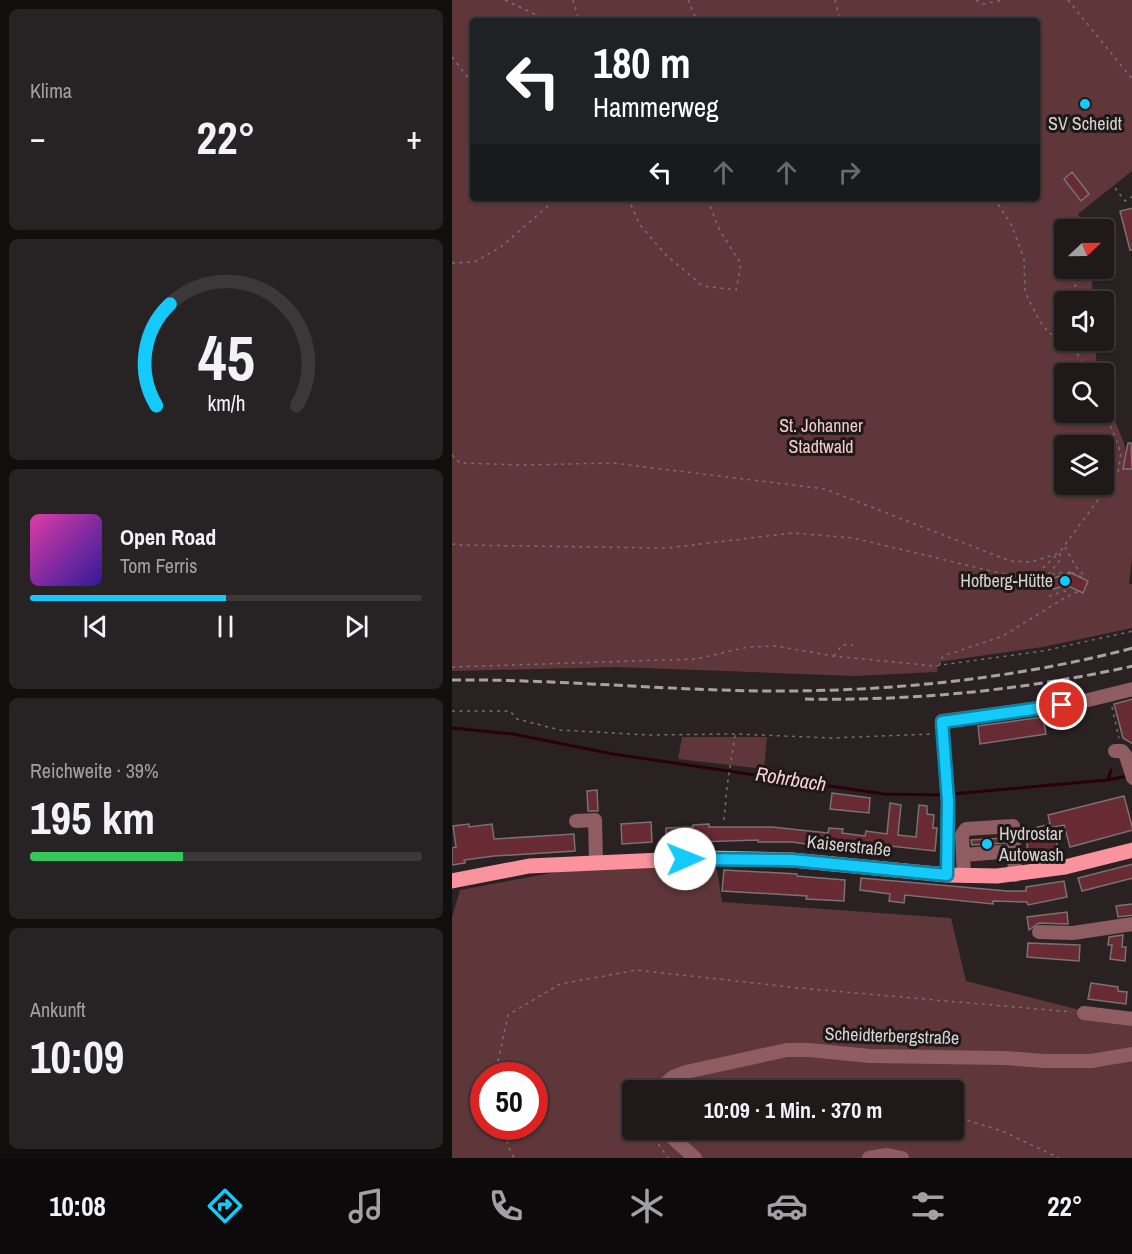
<!DOCTYPE html>
<html lang="de">
<head>
<meta charset="utf-8">
<style>
	body { margin:0; font-family:"Archivo Narrow",sans-serif; background:#272223; color:#f1f3f6; height:100vh; display:flex; flex-direction:column; font-size:22px; white-space:nowrap }
	* { box-sizing:border-box; margin:0 }
	p { font-size:20px; color:#a1a0a2 }
	.icon { flex:none; width:33px; height:33px; fill:none; stroke:currentColor; stroke-width:2; stroke-linecap:round; stroke-linejoin:round }
	.map { position:relative; flex:1; overflow:hidden }
	.details { display:flex; flex-direction:column; gap:9px; padding:9px; background:#110e0e; width:452px }
	.details>* { flex:none }
	.top-card { position:absolute; left:18px; top:18px; width:570px; height:183px; border-radius:6px; box-shadow:0 2px 4px #0004,0 0 0 2px #3c3839; background:#202124; color:#fff; overflow:hidden }
	.needle { width:39px; rotate:68deg }
	.buttons { position:absolute; left:602px; top:219px; display:grid; gap:12px }
	.buttons a { display:grid; place-items:center; width:60px; height:60px; border-radius:6px; background:#1f191a; box-shadow:0 2px 4px #0004,0 0 0 2px #3c3839; font-size:30px }
	.speed { position:absolute; left:18px; top:1062px; display:flex; gap:12px; font-size:30px; font-weight:700; text-align:center }
	.speed>* { display:grid; place-content:center; width:78px; height:78px; border-radius:50%; background:#1f191a; box-shadow:0 2px 4px #0004,0 0 0 2px #3c3839; line-height:1 }
	.speed .limit { border:9px solid #d22; background:#fff; color:#111 }
	.pin { position:absolute; display:grid; place-items:center; width:51px; height:51px; color:#fff; margin:-26px; border:3px solid #fff; border-radius:50%; box-shadow:0 2px 6px #0007 }
	.me { position:absolute; width:66px; margin:-33px; rotate:89deg; stroke-linejoin:round; filter:drop-shadow(0 0 4px #0008) }
	.turn { display:flex; align-items:center; gap:21px; height:126px; padding:0 24px; font-size:27px }
	.turn .icon { width:78px; height:78px; stroke-width:2.5 }
	.turn b { display:block; font-size:42px; line-height:51px }
	.lanes { display:flex; align-items:center; height:57px; padding:0 24px; background:#0003; justify-content:center; gap:30px; direction:ltr }
	.lanes .off { opacity:.35 }
	.big { font-size:45px; font-weight:800; line-height:1.1 }
	.details .widget { flex:1; display:flex; flex-direction:column; justify-content:center; gap:9px; min-width:0; padding:0 21px; border-radius:9px; background:#272223 }
	.details .dial { align-items:center; gap:0 }
	.dial svg { height:156px; overflow:visible; fill:none; stroke:#3c3839; stroke-width:7; stroke-linecap:round; text-anchor:middle }
	.dial text { fill:#f1f3f6; stroke:none }
	.song { display:flex; align-items:center; gap:18px }
	.cover { width:72px; height:72px; border-radius:9px; background:linear-gradient(135deg,hsl(320 70% 55%),hsl(250 70% 35%)) }
	.played { height:6px; border-radius:3px; background:linear-gradient(90deg,#13cafb 50%,#3c3839 50%) }
	.keys { display:flex; justify-content:space-around; direction:ltr }
	.heat { display:flex; justify-content:space-between; align-items:center; font-size:33px; direction:ltr }
	.charge { height:9px; border-radius:4px; background:linear-gradient(90deg,#34c759 39%,#3c3839 0) }
	.trip { position:absolute; left:170px; top:1080px; width:342px; height:60px; border-radius:6px; background:#1f191a; box-shadow:0 2px 4px #0004,0 0 0 2px #3c3839; font-weight:800; line-height:60px; text-align:center }
	.tabs { display:flex; height:96px; justify-content:space-around; align-items:center; background:#0c0a0a; color:#a1a0a2 }
	.tabs .icon { width:42px; height:42px }
	.tabs .current { color:#13cafb }
	.tabs b { font-size:27px; color:#f1f3f6 }
	main { display:flex; flex:1; min-height:0 }
	.map>svg:first-child { display:block }
	.green { fill:#5f363a; fill-rule:evenodd }
	.lines { fill:none; stroke-linecap:round; stroke-linejoin:round }
	.stream { stroke:#290108; stroke-width:3 }
	.building { fill:#682b33; stroke:#7b7172; stroke-width:1.5 }
	.path { stroke:#766f70; stroke-width:1.5; stroke-dasharray:3 4.5; stroke-linecap:butt }
	.minor { stroke:#8f5c61; stroke-width:14 }
	.major { stroke:#fb939e; stroke-width:15 }
	.rail { stroke:#a8a2a2; stroke-width:3; stroke-dasharray:9 4.5; stroke-linecap:butt }
	.route-casing { stroke:#0c83a3; stroke-width:15 }
	.route { stroke:#13cafb; stroke-width:10 }
	.poi-dot { fill:#13cafb; stroke:#1f1818; stroke-width:2 }
	.labels { text-anchor:middle; stroke-width:6; stroke-linejoin:round; paint-order:stroke }
	.poi-label { font-size:18px; fill:#d8d3d3; stroke:#1f1818 }
	.park-label { font-size:18px; fill:#f4cbcd; stroke:#1f1818 }
	.street-label { font-size:18px; fill:#d8d3d3; stroke:#1f1818 }
	.water-label { font-size:20px; font-style:italic; fill:#fad1d4; stroke:#1f1818 }
</style>
</head>
<body>
<main>
<section class="details">
<div class="widget"><p>Klima</p>
<div class="heat"><a>−</a><b class="big">22°</b><a>+</a></div>
</div>
<div class="widget dial"><svg viewBox="0 0 100 80">
<path d="M14 69A42 42 0 1 1 86 69"/>
<path d="M14 69A42 42 0 0 1 21 17" stroke="#13cafb"/>
<text x="50" y="56" font-size="32" font-weight="700">45</text>
<text x="50" y="72" font-size="11">km/h</text>
</svg></div>
<div class="widget">
<div class="song"><i class="cover"></i><div><b>Open Road</b><p>Tom Ferris</p></div></div>
<div class="played"></div>
<div class="keys"><svg class="icon" aria-label="previous" viewBox="0 0 24 24"><path d="M18 5L8 12l10 7zM5 5v14"/></svg><svg class="icon" aria-label="pause" viewBox="0 0 24 24"><path d="M8 5v14M16 5v14"/></svg><svg class="icon" aria-label="next" viewBox="0 0 24 24"><path d="M6 5l10 7-10 7zM19 5v14"/></svg></div>
</div>
<div class="widget"><p>Reichweite · 39%</p><b class="big">195 km</b><div class="charge"></div></div>
<div class="widget"><p>Ankunft</p><b class="big">10:09</b></div>
</section>
<div class="map">
<svg width="681" height="1158" viewBox="0 0 681 1158">
	<rect width="100%" height="100%" fill="#292122"/>
	<path class="green" d="M0 0H680V171L626 214 633 229 612 230V268L639 269 641 301 612 302V340L642 341 646 373 612 374V412H651V392L672 443 674 453 671 469H680V471L681 550 677 584H680V628L591 647 486 662 485 672 403 676 165 667 0 671ZM21 21H585V198H21ZM612 446H651V484H612Z
		M230 737H315L312 769 226 759Z
		M264 863 270 902 499 918 514 981 644 1014 680 1020V1158H0V917L8 890 121 869ZM32 1076H82V1126H32ZM180 1090H501V1130H180Z"/>
	<g class="lines">
		<path class="stream" d="M0 728 61 734 161 754 432 794 491 795
			M656 780 659 770
			M501 794 655 780 676 776"/>
	</g>
	<path class="building" d="M620 172 637 194 629 201 612 179Z
		M681 208V250H678L668 211Z
		M676 443H679L680 469H671Z
		M617 572 636 581 631 593 614 585 602 589 596 586 599 579 608 576 614 579Z
		M681 699V744L671 738 662 704Z
		M591 717 594 734 528 744 526 726Z
		M145 790 146 811H136L135 791Z
		M380 793 418 798 417 813 378 809Z
		M672 796 681 830 618 847 612 825 601 827 606 849 576 856 574 830 598 824 596 815Z
		M438 803 449 805 446 835 464 837 467 805 475 806V814L482 815 481 828H485L483 851 429 845V848L402 844 401 848 367 844V846L340 842H306V840L214 843V828L241 827V825L257 824V827H320L376 833 377 828 391 829 390 833 413 836 414 831 435 834Z
		M199 822 200 842 170 844 169 824Z
		M17 824V827L40 824 42 839 122 834 123 851 42 856 12 860 13 863 0 865V848L4 847 1 826Z
		M552 838 553 843 520 845 519 840Z
		M681 864V878L630 891 626 878Z
		M272 870 345 874V876L393 880 392 901 354 899 355 896 270 891Z
		M409 878 555 891H574V887L612 881 615 897 576 905 575 902 541 901V904L453 895 452 903 437 901 438 894 408 890Z
		M681 904V915L666 917 664 906Z
		M615 912 616 924 587 923 577 930 575 917Z
		M671 935 670 947H674L673 961 658 959 660 945H656L657 937Z
		M576 943 628 945 627 961 575 957Z
		M639 983 666 987V991L675 992 674 1004 636 999Z"/>
	<g class="lines">
		<path class="path" d="M53 0 97 21
			M121 0 127 21
			M236 0 245 21
			M383 0 388 21
			M524 0 531 4 551 0
			M616 0 681 80
			M0 57 21 84
			M663 188 673 201 681 196
			M176 198 188 225 214 255 251 286 284 290 289 264 268 231 255 198
			M542 198 560 226 572 259 573 292 587 320 597 333 612 339
			M0 263 22 262 49 247 105 198
			M622 302 625 268
			M619 340 635 374
			M0 455 8 463 71 465 161 463 373 489 558 561 579 562 607 553 666 473 669 453 651 406
			M0 544 8 545 215 548 341 533 401 538 569 578 581 577 607 553
			M613 547 624 567 633 577
			M608 553V560L596 575 612 572 614 578 617 571 633 579
			M597 596 613 591 618 594
			M382 656 390 645H401
			M488 665 487 660 494 655 551 636 614 597 627 591
			M0 667 244 659 296 647 324 646 381 656 482 666 591 651 681 631
			M660 707 667 738
			M0 711H58L65 719 108 730 196 735 283 734 379 738 480 734
			M272 820 275 787 283 735
			M48 1076 46 1061 56 1015 108 984 185 970 347 988 620 1012
			M247 1090 284 1083 325 1080 385 1090
			M501 1116 550 1131 607 1158
			M53 1126 56 1146 62 1158
			M202 1138 216 1158"/>
		<path class="minor" d="M663 751H670L674 756 681 778
			M124 821 143 820 144 862
			M511 855 562 851
			M495 875 496 801 490 721 624 703 681 689
			M512 876 510 835 514 829 561 826 563 875
			M587 932 621 933 681 924
			M632 1013 681 1019
			M206 1090 221 1077 234 1072 335 1050H357L418 1056 552 1058 593 1061H639L681 1054
			M212 1130 243 1158
			M417 1158 435 1155 450 1158"/>
		<path class="major" d="M0 881 77 866 254 858 340 860 495 875 545 876 613 867 681 850"/>
		<path class="rail" d="M0 680C113 679 226 692 340 691 454 690 570 677 681 648
			M353 699C464 701 572 690 681 666"/>
	</g>
	<g class="lines">
		<g class="route-casing">
			<path id="route" d="M233 859 340 860 495 875 496 801 490 722 610 705"/>
		</g>
		<use href="#route" class="route"/>
	</g>
	<g class="poi-dot">
		<circle cx="633" cy="104" r="6"/>
		<circle cx="613" cy="581" r="6"/>
		<circle cx="535" cy="844" r="6"/>
	</g>
	<g class="labels">
		<g class="poi-label">
			<text x="633" y="130">SV Scheidt</text>
			<text x="601" y="587" text-anchor="end">Hofberg-Hütte</text>
			<text x="547" y="840" text-anchor="start">Hydrostar<tspan x="547" dy="21">Autowash</tspan></text>
		</g>
		<g class="park-label">
			<text x="369" y="432">St. Johanner<tspan x="369" dy="21">Stadtwald</tspan></text>
		</g>
		<g class="street-label">
			<text transform="translate(397 846) rotate(6)" y="6">Kaiserstraße</text>
			<text transform="translate(440 1036) rotate(2)" y="6">Scheidterbergstraße</text>
		</g>
		<g class="water-label">
			<text transform="translate(339 779) rotate(9)" y="7">Rohrbach</text>
		</g>
	</g>
</svg>
<div class="buttons">
<a><svg class="needle" viewBox="-14 -14 28 28"><path d="M0-13l5 13h-10z" fill="#e53935"/><path d="M0 13l5-13h-10z" fill="#a1a0a2"/></svg></a>
<a><svg class="icon" aria-label="sound" viewBox="0 0 24 24"><path d="M4 9h4l5-4v14l-5-4H4zM17 9q2 3 0 6"/></svg></a>
<a><svg class="icon" aria-label="search" viewBox="0 0 24 24"><circle cx="10" cy="10" r="6"/><path d="M15 15l6 6"/></svg></a>
<a><svg class="icon" aria-label="layers" viewBox="0 0 24 24"><path d="M12 4l9 5-9 5-9-5zM3 14l9 5 9-5"/></svg></a>
</div>
<div class="speed"><div class="limit">50</div></div>
<div class="pin" style="left:610px;top:705px;background:#d93025"><svg class="icon" aria-label="arrive" viewBox="0 0 24 24"><path d="M6 21V4h12l-3 4 3 4H6"/></svg></div>
<svg class="me" style="left:233px;top:859px" viewBox="-20 -20 40 40"><circle r="19" fill="#fff"/><path d="M0-13L10 11 0 6-10 11z" fill="#13cafb"/></svg>
<div class="trip">10:09 · 1 Min. · 370 m</div>
<div class="top-card">
<div class="turn"><svg class="icon" aria-label="left" viewBox="0 0 24 24"><path d="M17 20v-9H6M10 6l-5 5 5 5"/></svg><div><b>180 m</b>Hammerweg</div></div>
<div class="lanes"><svg class="icon" aria-label="left" viewBox="0 0 24 24"><path d="M17 20v-9H6M10 6l-5 5 5 5"/></svg><svg class="icon off" aria-label="ahead" viewBox="0 0 24 24"><path d="M12 20V5M6 11l6-6 6 6"/></svg><svg class="icon off" aria-label="ahead" viewBox="0 0 24 24"><path d="M12 20V5M6 11l6-6 6 6"/></svg><svg class="icon off" aria-label="right" viewBox="0 0 24 24"><path d="M7 20v-9h11M14 6l5 5-5 5"/></svg></div>
</div>
</div>
</main>
<nav class="tabs">
<b>10:08</b>
<svg class="icon current" aria-label="directions" viewBox="0 0 24 24"><path d="M12 3l9 9-9 9-9-9zM9 14v-3h6M13 9l2 2-2 2"/></svg>
<svg class="icon" aria-label="music" viewBox="0 0 24 24"><path d="M9 18V5l10-2v13"/><circle cx="6" cy="18" r="3"/><circle cx="16" cy="16" r="3"/></svg>
<svg class="icon" aria-label="phone" viewBox="0 0 24 24"><path d="M5 4h4l2 5-3 2q2 4 5 5l2-3 5 2v4C11 20 4 13 5 4z"/></svg>
<svg class="icon" aria-label="climate" viewBox="0 0 24 24"><path d="M12 3v18M4 7l16 10M4 17L20 7"/></svg>
<svg class="icon" aria-label="car" viewBox="0 0 24 24"><path d="M5 17H2v-5l4-1 3-4h7l3 4 3 1v5h-3M9 17h6M6 11h13"/><circle cx="7" cy="17" r="2"/><circle cx="17" cy="17" r="2"/></svg>
<svg class="icon" aria-label="filters" viewBox="0 0 24 24"><path d="M4 7h16M4 17h16"/><circle cx="9" cy="7" r="2"/><circle cx="15" cy="17" r="2"/></svg>
<b>22°</b>
</nav>
</body>
</html>
